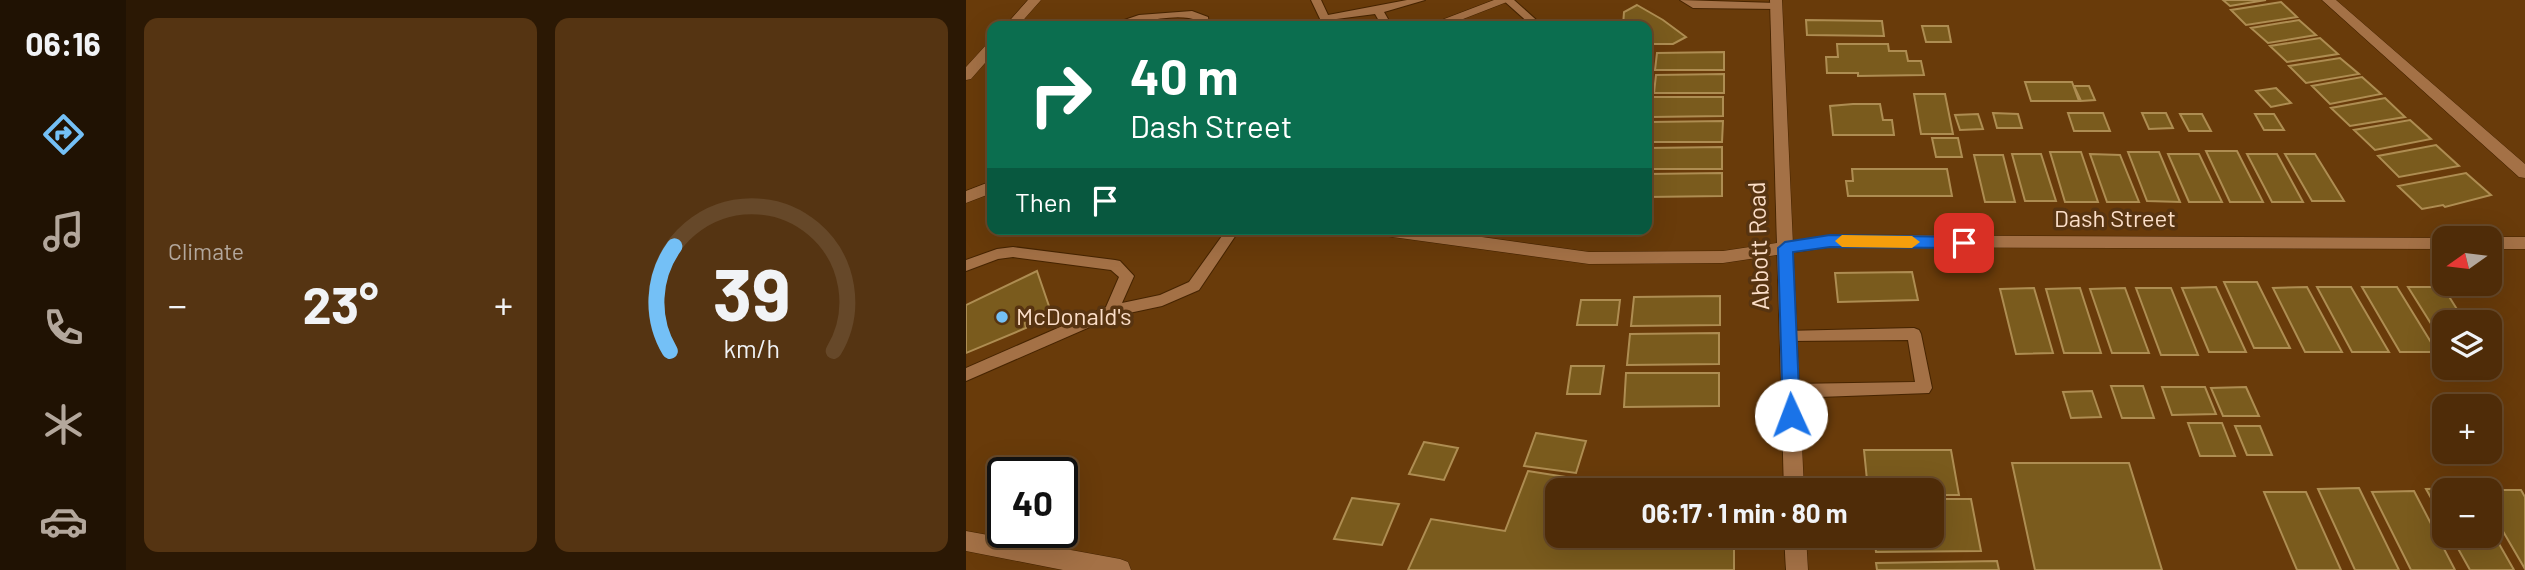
<!DOCTYPE html>
<html lang="en">
<head>
<meta charset="utf-8">
<style>
	body { margin:0; font-family:Barlow,sans-serif; background:#553412; color:#f1f3f6; height:100vh; display:flex; flex-direction:column; font-size:26px; white-space:nowrap }
	* { box-sizing:border-box; margin:0 }
	p { font-size:23px; color:#b3a79c }
	.icon { flex:none; width:38px; height:38px; fill:none; stroke:currentColor; stroke-width:2; stroke-linecap:round; stroke-linejoin:round }
	.map { position:relative; flex:1; overflow:hidden }
	.drawer { display:flex; flex-direction:column; gap:18px; padding:18px; background:#2b1804; width:840px }
	.drawer>* { flex:none }
	.hud { position:absolute; left:21px; top:21px; width:665px; height:214px; border-radius:14px; box-shadow:0 7px 28px #0002,0 0 0 2px #664829; background:#0b6e4f; color:#fff; overflow:hidden }
	.needle { width:46px; rotate:256deg }
	.tools { position:absolute; left:1466px; top:226px; display:grid; gap:14px }
	.tools a { display:grid; place-items:center; width:70px; height:70px; border-radius:14px; background:#4f2c08; box-shadow:0 7px 28px #0002,0 0 0 2px #664829; font-size:35px }
	.speed { position:absolute; left:21px; top:457px; display:flex; gap:14px; font-size:35px; font-weight:700; text-align:center }
	.speed>* { display:grid; place-content:center; width:91px; height:91px; border-radius:50%; background:#4f2c08; box-shadow:0 7px 28px #0002,0 0 0 2px #664829; line-height:1 }
	.speed .limit { border:4px solid #111; border-radius:10px; background:#fff; color:#111 }
	.pin { position:absolute; display:grid; place-items:center; width:60px; height:60px; color:#fff; margin:-30px; border-radius:14px; box-shadow:0 4px 10px #0006 }
	.me { position:absolute; width:77px; margin:-38px; rotate:358deg; stroke-linejoin:round; filter:drop-shadow(0 0 5px #0008) }
	.turn { display:flex; align-items:center; gap:24px; height:147px; padding:0 28px; font-size:32px }
	.turn .icon { width:91px; height:91px; stroke-width:2.5 }
	.turn b { display:block; font-size:49px; line-height:60px }
	.then { display:flex; align-items:center; height:66px; padding:0 28px; background:#0003; gap:14px; font-size:26px }
	.big { font-size:52px; font-weight:700; line-height:1.1 }
	.drawer .widget { flex:1; display:flex; flex-direction:column; justify-content:center; gap:10px; min-width:0; padding:0 24px; border-radius:14px; background:#553412 }
	.drawer .dial { align-items:center; gap:0 }
	.dial svg { height:182px; overflow:visible; fill:none; stroke:#664829; stroke-width:7; stroke-linecap:round; text-anchor:middle }
	.dial text { fill:#f1f3f6; stroke:none }
	.heat { display:flex; justify-content:space-between; align-items:center; font-size:38px; direction:ltr }
	.drawer .tiles { flex:1; display:grid; gap:18px; grid-template-columns:repeat(2,1fr) }
	.trip { position:absolute; left:579px; top:478px; width:399px; height:70px; border-radius:14px; background:#4f2c08; box-shadow:0 7px 28px #0002,0 0 0 2px #664829; font-weight:700; line-height:70px; text-align:center }
	main { display:flex; flex:1; min-height:0 }
	.dock { display:flex; flex-direction:column; width:126px; justify-content:space-around; align-items:center; background:#201203; color:#b3a79c }
	.dock .icon { width:49px; height:49px }
	.dock .current { color:#74c0f6 }
	.dock b { font-size:32px; color:#f1f3f6 }
	.map>svg:first-child { display:block }
	.building { fill:#7a5b1d; stroke:#ae8d52; stroke-width:2 }
	.lines { fill:none; stroke-linecap:round; stroke-linejoin:round }
	.service-casing { stroke:#462400; stroke-width:2 }
	.minor-casing { stroke:#462400; stroke-width:1 }
	.tertiary-casing { stroke:#462400; stroke-width:1 }
	.service { fill:#a47146; fill-rule:evenodd }
	.minor { fill:#a47146; fill-rule:evenodd }
	.tertiary { fill:#a47146; fill-rule:evenodd }
	.route { fill:#1a73e8; stroke:#114b97; stroke-width:2 }
	.slow { fill:#f59e0b }
	.poi-dot { fill:#74c0f6; stroke:#573411; stroke-width:2.5 }
	.labels { text-anchor:middle; stroke-width:7; stroke-linejoin:round; paint-order:stroke }
	.street-label { font-size:24px; fill:#fbdec8; stroke:#573411 }
	.poi-label { font-size:24px; fill:#fbdec8; stroke:#573411; text-anchor:start }
</style>
</head>
<body>
<main>
<nav class="dock">
<b>06:16</b>
<svg class="icon current" aria-label="directions" viewBox="0 0 24 24"><path d="M12 3l9 9-9 9-9-9zM9 14v-3h6M13 9l2 2-2 2"/></svg>
<svg class="icon" aria-label="music" viewBox="0 0 24 24"><path d="M9 18V5l10-2v13"/><circle cx="6" cy="18" r="3"/><circle cx="16" cy="16" r="3"/></svg>
<svg class="icon" aria-label="phone" viewBox="0 0 24 24"><path d="M5 4h4l2 5-3 2q2 4 5 5l2-3 5 2v4C11 20 4 13 5 4z"/></svg>
<svg class="icon" aria-label="climate" viewBox="0 0 24 24"><path d="M12 3v18M4 7l16 10M4 17L20 7"/></svg>
<svg class="icon" aria-label="car" viewBox="0 0 24 24"><path d="M5 17H2v-5l4-1 3-4h7l3 4 3 1v5h-3M9 17h6M6 11h13"/><circle cx="7" cy="17" r="2"/><circle cx="17" cy="17" r="2"/></svg>
</nav>
<section class="drawer">
<div class="tiles">
<div class="widget"><p>Climate</p>
<div class="heat"><a>−</a><b class="big">23°</b><a>+</a></div>
</div>
<div class="widget dial"><svg viewBox="0 0 100 80">
<path d="M14 69A42 42 0 1 1 86 69"/>
<path d="M14 69A42 42 0 0 1 16 23" stroke="#74c0f6"/>
<text x="50" y="56" font-size="32" font-weight="700">39</text>
<text x="50" y="72" font-size="11">km/h</text>
</svg></div>
</div>
</section>
<div class="map">
<svg width="1559" height="570" viewBox="0 0 1559 570">
	<rect width="100%" height="100%" fill="#693b0a"/>
	<path class="building" d="M1257 0H1300L1264 6Z
		M1315 2 1331 17 1280 25 1265 10Z
		M671 5 697 20 720 37 707 44H681V26H657L658 12Z
		M840 20 916 21 918 36 841 35Z
		M1333 20 1350 35 1302 43 1285 28Z
		M956 26H982L985 42H960Z
		M1354 38 1372 54 1321 62 1304 46Z
		M871 44H922L923 51H940L942 61H955L958 75 892 76V73H861L860 57H872Z
		M758 52V70H689L691 53Z
		M1374 58 1393 74 1340 83 1323 66Z
		M758 74V93H688L690 75Z
		M1396 77 1415 94 1364 104 1346 86Z
		M1059 82H1106L1113 101H1065Z
		M1108 86H1123L1129 100 1115 101Z
		M1310 88 1325 103 1305 107 1290 91Z
		M948 94H979L987 134H955Z
		M686 97H757V116L685 117Z
		M1419 98 1439 117 1384 126 1365 108Z
		M887 104H914L917 120H926L928 135H867L864 106Z
		M1027 113 1052 114 1056 128H1031Z
		M1102 113H1137L1144 131H1108Z
		M1176 113H1200L1207 128 1183 129Z
		M1012 114 1017 129 994 130 989 115Z
		M1214 114H1236L1245 131H1223Z
		M1289 114H1308L1318 130H1298Z
		M1444 120 1465 139 1409 150 1388 130Z
		M757 121 756 142H682L684 122Z
		M966 138H992L996 157H970Z
		M1470 145 1493 166 1433 177 1412 156Z
		M756 147V169H681V148Z
		M1240 151H1271L1297 202H1264Z
		M1084 152H1115L1132 202H1099Z
		M1162 152H1193L1214 202 1181 201Z
		M1046 154H1075L1090 201H1059Z
		M1124 154 1154 155 1173 202H1141Z
		M1202 154H1233L1256 202H1223Z
		M1281 154H1311L1337 202H1306Z
		M1319 154H1349L1378 201H1346Z
		M1008 155H1037L1049 202H1019Z
		M886 169H981L986 196H882L880 181H887Z
		M756 173V196L681 197V174Z
		M1500 173 1525 195 1479 207 1477 205 1456 209 1432 186Z
		M71 271 85 312 59 323 60 328 0 353V305Z
		M946 272 952 300 872 302 869 273Z
		M1258 282H1291L1324 348H1288Z
		M1250 287 1280 352H1243L1216 288Z
		M1341 287 1376 352H1339L1307 288Z
		M1351 287H1385L1423 352H1386Z
		M1396 287H1431L1471 352H1434Z
		M1442 287H1477L1499 322H1479V346Z
		M1068 288 1087 353 1050 354 1034 289Z
		M1114 288 1135 353H1098L1080 289Z
		M1159 288 1183 353H1146L1124 289Z
		M1170 288H1205L1232 355H1195Z
		M754 296V325L665 326 668 297Z
		M615 300H654L651 325H611Z
		M753 333V364L661 365 664 334Z
		M605 366H638L634 394H601Z
		M660 373H753V406L658 407Z
		M1145 386H1177L1188 418H1156Z
		M1196 387H1239L1250 414 1206 415Z
		M1280 387 1293 416H1257L1245 388Z
		M1126 391 1135 417 1105 418 1097 392Z
		M1222 423H1256L1269 456H1234Z
		M1269 426H1294L1306 455H1281Z
		M570 433 620 441 610 473 558 466Z
		M458 442 492 448 478 480 443 474Z
		M898 450H985L993 495H966V490H902Z
		M1046 463H1163L1196 570H1069Z
		M562 471 682 490H592V536H768V570H442L465 519 539 531Z
		M1393 488 1433 570H1389L1352 489Z
		M1501 488 1479 490V523L1460 489Z
		M1524 490H1555L1559 497V569L1524 509Z
		M1448 491 1489 570H1445L1406 492Z
		M1298 492H1340L1375 570H1331Z
		M386 498 433 504 416 545 368 539Z
		M966 499H1005L1015 551 910 552 908 536H966Z
		M1524 528 1548 570H1504L1485 536H1524Z
		M1031 561 1033 570H911L910 563Z"/>
	<g class="lines">
		<g class="service-casing">
			<path id="service" d="M345 0H355L362 15 441 0H459L418 12 426 26H416L409 14 355 21Z
				M537 0H548L577 26H566Z
				M714 0 810 3 815 6 810 9 727 8Z
				M226 11 242 17 243 26H233V21C207 10 168 27 141 26L173 15Z
				M261 229H274L233 290 196 306 149 316 0 381V368L140 307 153 277 145 270 47 257 32 259 0 271V260L31 249 47 247 149 260 154 261 168 276 156 303 194 295 223 282Z
				M948 328 953 330 955 334 966 388 963 393 825 398 820 396 817 391 820 386 825 384 949 382 942 340 823 341 818 339 816 335 818 331Z"/>
		</g>
		<g class="minor-casing">
			<path id="minor" d="M62 0H75L52 26H39Z
				M1356 0H1370L1559 164V178L1553 177Z
				M26 43V55L5 79 0 80V67L21 44Z
				M404 229H459L623 252 757 251 865 235 1483 238H1479V249L865 247 757 263 623 264 412 235Z
				M1524 237H1559V249H1524V238H1520Z
				M0 531 154 559 162 562 165 570H97L0 551Z"/>
		</g>
		<g class="tertiary-casing">
			<path id="tertiary" d="M528 0H546L479 26H460Z
				M804 0H816L838 490H818Z
				M26 181V193L0 203V191Z
				M818 536H840L842 570H820Z"/>
		</g>
		<use href="#service" class="service"/>
		<use href="#minor" class="minor"/>
		<use href="#tertiary" class="tertiary"/>
	</g>
	<path class="route" d="M864 235 998 237 1006 243 998 248 864 247 827 252 834 415 832 421 825 423 819 421 817 415 812 248 819 242Z"/>
	<path class="slow" d="M876 235 946 236 954 242 946 248 876 247 869 241Z"/>
	<circle class="poi-dot" cx="36" cy="317" r="7"/>
	<g class="labels">
		<g class="street-label">
			<text x="1149" y="227">Dash Street</text>
			<text transform="translate(793 246) rotate(-92)" y="8">Abbott Road</text>
		</g>
		<g class="poi-label">
			<text x="50" y="325">McDonald's</text>
		</g>
	</g>
</svg>
<div class="tools">
<a><svg class="needle" viewBox="-14 -14 28 28"><path d="M0-13l5 13h-10z" fill="#e53935"/><path d="M0 13l5-13h-10z" fill="#b3a79c"/></svg></a>
<a><svg class="icon" aria-label="layers" viewBox="0 0 24 24"><path d="M12 4l9 5-9 5-9-5zM3 14l9 5 9-5"/></svg></a>
<a>+</a>
<a>−</a>
</div>
<div class="speed"><div class="limit">40</div></div>
<div class="pin" style="left:998px;top:243px;background:#d93025"><svg class="icon" aria-label="arrive" viewBox="0 0 24 24"><path d="M6 21V4h12l-3 4 3 4H6"/></svg></div>
<svg class="me" style="left:825px;top:415px" viewBox="-20 -20 40 40"><circle r="19" fill="#fff"/><path d="M0-13L10 11 0 6-10 11z" fill="#1a73e8"/></svg>
<div class="trip">06:17 · 1 min · 80 m</div>
<div class="hud">
<div class="turn"><svg class="icon" aria-label="right" viewBox="0 0 24 24"><path d="M7 20v-9h11M14 6l5 5-5 5"/></svg><div><b>40 m</b>Dash Street</div></div>
<div class="then">Then<svg class="icon" aria-label="arrive" viewBox="0 0 24 24"><path d="M6 21V4h12l-3 4 3 4H6"/></svg></div>
</div>
</div>
</main>
</body>
</html>
